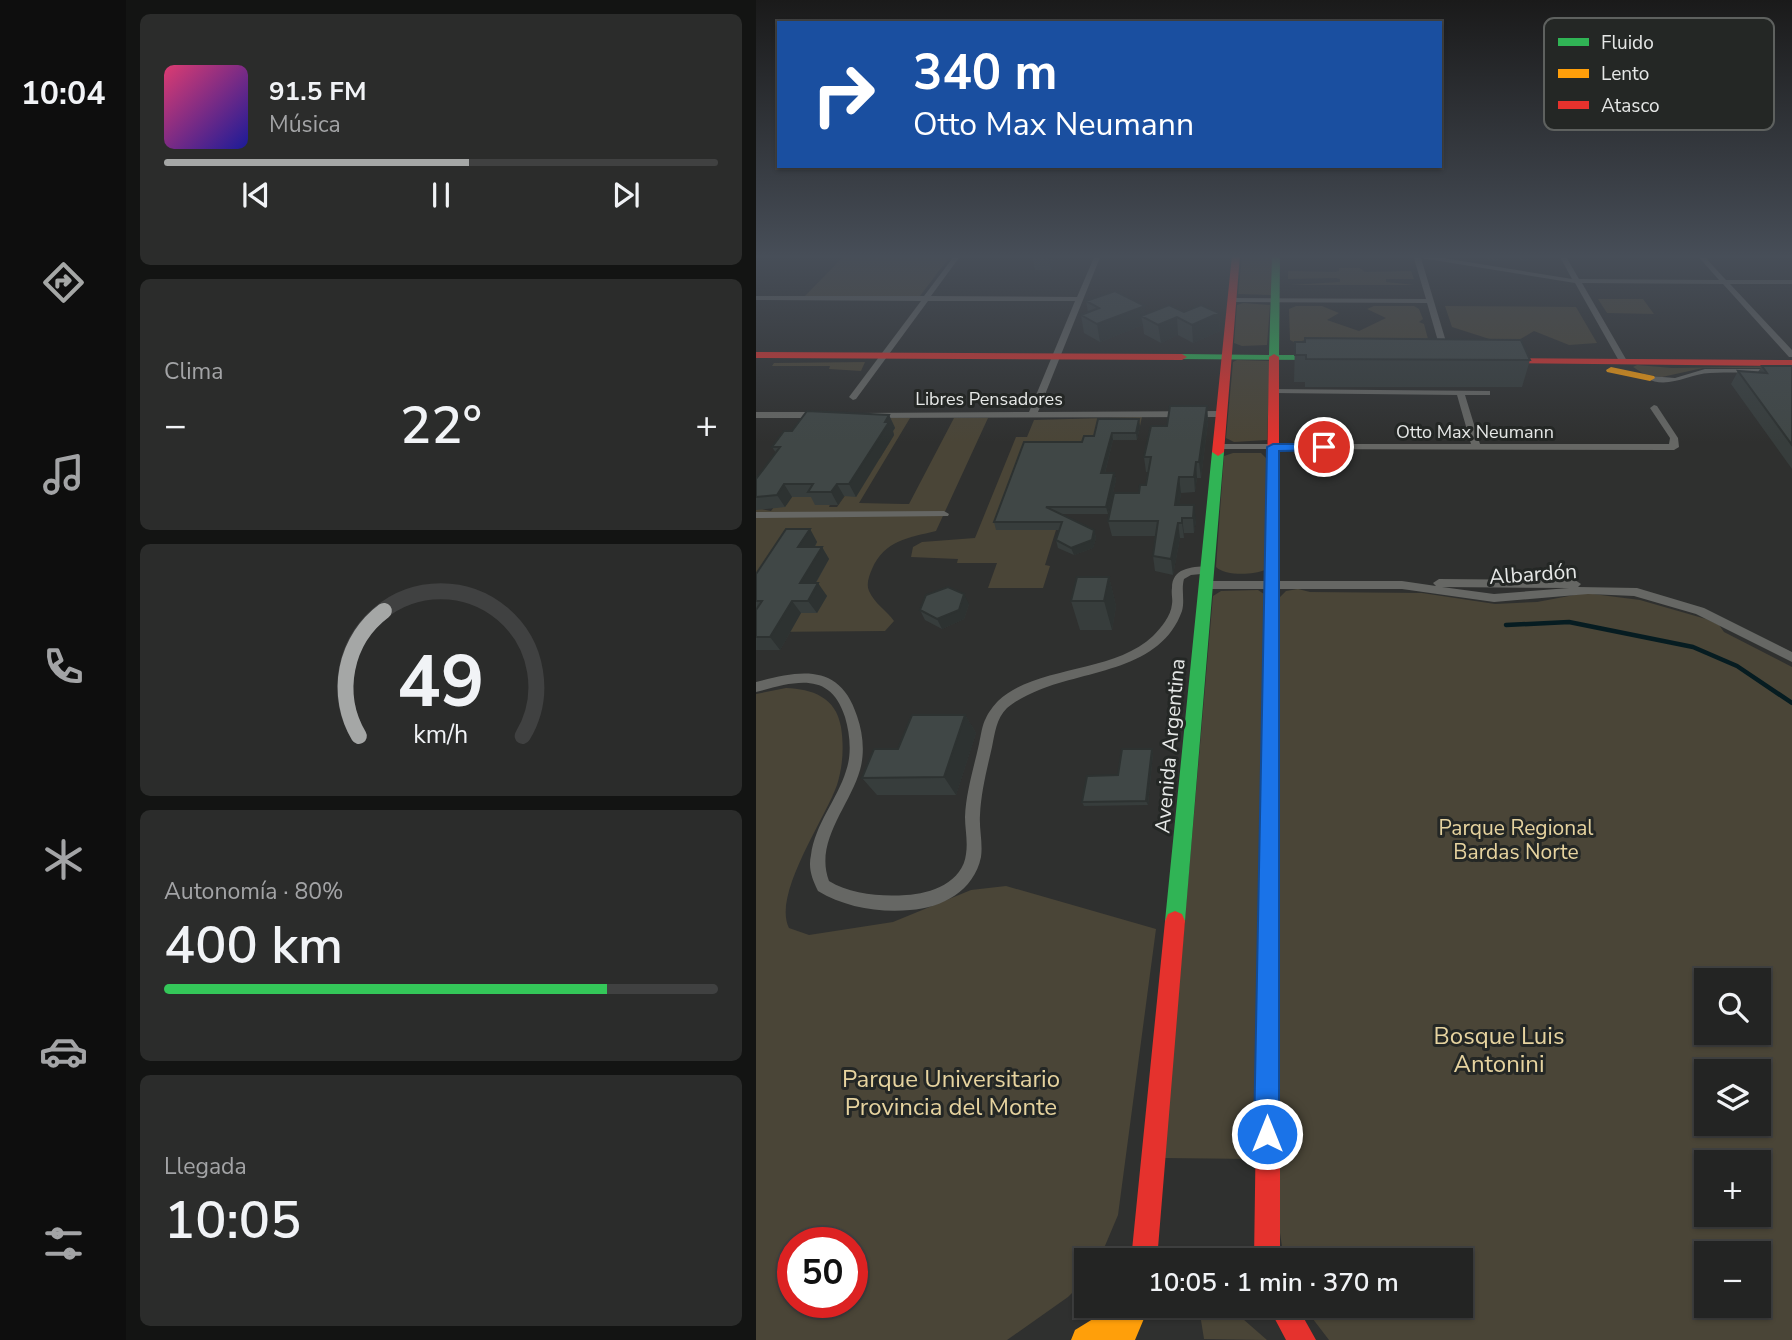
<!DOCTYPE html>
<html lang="es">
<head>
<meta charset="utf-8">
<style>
	body { margin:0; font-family:"Nunito Sans",sans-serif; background:#2b2c2b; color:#f1f3f6; height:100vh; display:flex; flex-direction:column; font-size:26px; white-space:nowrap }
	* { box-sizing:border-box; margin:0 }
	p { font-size:23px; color:#a3a4a6 }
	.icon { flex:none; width:38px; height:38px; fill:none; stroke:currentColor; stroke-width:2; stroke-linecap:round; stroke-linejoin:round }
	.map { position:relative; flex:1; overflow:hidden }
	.details { display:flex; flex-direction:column; gap:14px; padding:14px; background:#131413; width:630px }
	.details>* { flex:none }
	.guide { position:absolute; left:21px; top:21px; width:665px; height:147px; border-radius:0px; box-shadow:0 2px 5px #0004,0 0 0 2px #404141; background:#1a4fa0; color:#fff; overflow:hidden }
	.controls { position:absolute; left:938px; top:968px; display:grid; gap:14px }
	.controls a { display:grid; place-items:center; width:77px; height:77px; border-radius:0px; background:#232423; box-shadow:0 2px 5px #0004,0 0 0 2px #404141; font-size:35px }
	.speed { position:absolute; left:21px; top:1227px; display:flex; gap:14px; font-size:35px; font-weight:700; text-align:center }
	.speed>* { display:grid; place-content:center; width:91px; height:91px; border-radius:50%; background:#232423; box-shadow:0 2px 5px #0004,0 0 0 2px #404141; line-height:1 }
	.speed .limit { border:10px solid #d22; background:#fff; color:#111 }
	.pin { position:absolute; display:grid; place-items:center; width:60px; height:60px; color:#fff; margin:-30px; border:4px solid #fff; border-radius:50%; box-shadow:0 2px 7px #0007 }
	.me { position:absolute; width:77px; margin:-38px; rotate:0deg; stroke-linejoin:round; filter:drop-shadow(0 0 5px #0008) }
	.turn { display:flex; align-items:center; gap:24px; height:147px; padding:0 21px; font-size:32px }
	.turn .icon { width:91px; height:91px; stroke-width:2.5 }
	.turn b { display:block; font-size:49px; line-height:60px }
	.big { font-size:52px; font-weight:600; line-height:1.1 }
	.details .widget { flex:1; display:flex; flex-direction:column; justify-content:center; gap:10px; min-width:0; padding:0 24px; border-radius:10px; background:#2b2c2b }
	.details .dial { align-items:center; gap:0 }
	.dial svg { height:182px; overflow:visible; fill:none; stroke:#404141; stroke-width:7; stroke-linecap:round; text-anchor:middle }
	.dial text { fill:#f1f3f6; stroke:none }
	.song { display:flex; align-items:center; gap:21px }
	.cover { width:84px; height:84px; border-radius:10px; background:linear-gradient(135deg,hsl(340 70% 55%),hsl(240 70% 35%)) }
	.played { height:7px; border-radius:4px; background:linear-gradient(90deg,#a5a7a6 55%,#404141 55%) }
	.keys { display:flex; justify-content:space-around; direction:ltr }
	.heat { display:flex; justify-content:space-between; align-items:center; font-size:38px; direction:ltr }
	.charge { height:10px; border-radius:5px; background:linear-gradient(90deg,#34c759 80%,#404141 0) }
	.trip { position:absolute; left:318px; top:1248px; width:399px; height:70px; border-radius:0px; background:#232423; box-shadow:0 2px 5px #0004,0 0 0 2px #404141; font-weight:600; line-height:70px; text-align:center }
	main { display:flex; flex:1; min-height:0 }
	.tab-bar { display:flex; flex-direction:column; width:126px; justify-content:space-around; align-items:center; background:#0e0e0e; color:#a3a4a6 }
	.tab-bar .icon { width:49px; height:49px }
	.tab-bar .active { color:#a5a7a6 }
	.tab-bar b { font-size:32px; color:#f1f3f6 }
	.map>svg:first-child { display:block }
	.green { fill:#4a4537; fill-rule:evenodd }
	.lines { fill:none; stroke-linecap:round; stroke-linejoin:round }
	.stream { stroke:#061c21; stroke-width:4.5 }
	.street { fill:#666764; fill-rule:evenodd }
	.fast { fill:#30b455; fill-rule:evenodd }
	.slow { fill:#ff9f0a; fill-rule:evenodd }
	.jam { fill:#e5322d; fill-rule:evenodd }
	.wall { fill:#373d3c }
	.shaded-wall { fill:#2d3231 }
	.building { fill:#404746; stroke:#2d3231; stroke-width:2 }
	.route { fill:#1a73e8; stroke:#114b97; stroke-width:2 }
	.labels { text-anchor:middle; stroke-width:6; stroke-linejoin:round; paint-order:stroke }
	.far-street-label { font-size:18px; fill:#e5e7e6; stroke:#242725 }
	.street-label { font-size:21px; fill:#e5e7e6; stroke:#242725 }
	.park-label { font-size:21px; fill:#e6d39f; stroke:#242725 }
	.near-park-label { font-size:24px; fill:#e6d39f; stroke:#242725 }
	.key { fill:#242725; stroke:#5e615f; stroke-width:2 }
	.key-label { font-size:19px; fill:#e5e7e6 }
</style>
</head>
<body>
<main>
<nav class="tab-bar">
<b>10:04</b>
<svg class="icon active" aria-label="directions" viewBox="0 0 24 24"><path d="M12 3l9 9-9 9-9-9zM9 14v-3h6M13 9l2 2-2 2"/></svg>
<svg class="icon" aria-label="music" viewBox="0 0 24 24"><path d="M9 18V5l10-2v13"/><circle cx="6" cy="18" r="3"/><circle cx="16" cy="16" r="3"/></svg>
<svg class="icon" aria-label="phone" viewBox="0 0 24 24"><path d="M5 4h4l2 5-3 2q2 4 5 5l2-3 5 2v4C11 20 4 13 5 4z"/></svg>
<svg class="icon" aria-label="climate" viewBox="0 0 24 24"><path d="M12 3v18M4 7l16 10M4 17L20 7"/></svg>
<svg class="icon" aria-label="car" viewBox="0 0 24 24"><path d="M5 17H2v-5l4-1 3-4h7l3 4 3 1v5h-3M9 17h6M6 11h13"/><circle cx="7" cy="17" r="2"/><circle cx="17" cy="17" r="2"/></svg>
<svg class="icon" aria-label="filters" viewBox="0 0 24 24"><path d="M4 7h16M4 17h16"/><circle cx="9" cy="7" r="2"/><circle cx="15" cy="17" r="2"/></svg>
</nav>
<section class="details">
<div class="widget">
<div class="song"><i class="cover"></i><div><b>91.5 FM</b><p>Música</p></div></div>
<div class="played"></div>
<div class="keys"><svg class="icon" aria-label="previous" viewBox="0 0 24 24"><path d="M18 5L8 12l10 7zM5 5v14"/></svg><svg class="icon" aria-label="pause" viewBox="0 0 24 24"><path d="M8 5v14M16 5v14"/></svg><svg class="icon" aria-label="next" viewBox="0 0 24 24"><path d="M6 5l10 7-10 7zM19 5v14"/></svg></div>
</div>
<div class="widget"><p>Clima</p>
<div class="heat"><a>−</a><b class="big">22°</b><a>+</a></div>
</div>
<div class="widget dial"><svg viewBox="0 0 100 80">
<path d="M14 69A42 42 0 1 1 86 69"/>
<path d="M14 69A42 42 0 0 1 25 14" stroke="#a5a7a6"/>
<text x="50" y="56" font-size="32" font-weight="700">49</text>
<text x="50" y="72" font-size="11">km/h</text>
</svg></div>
<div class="widget"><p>Autonomía · 80%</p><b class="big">400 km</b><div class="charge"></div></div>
<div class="widget"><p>Llegada</p><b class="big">10:05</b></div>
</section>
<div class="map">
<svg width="1036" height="1340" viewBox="0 0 1036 1340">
	<rect width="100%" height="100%" fill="#2f302f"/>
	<path class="green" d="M89 255H195L164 296H49Z
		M492 256 516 257 515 295 482 294 486 257Z
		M583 268H604L609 272 655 271 658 279H630V282L659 285H533L584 282V279L580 278 532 279V271L579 272 583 271Z
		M842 299H887L898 314 851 313Z
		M487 303 514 305 511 345 486 346 478 343 481 305Z
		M540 306H566L583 313 571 320 603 331 630 318 611 309 618 306H658L663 309 667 319 663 322 668 324 672 339 549 340 540 343 534 340 533 309Z
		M689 306 820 307 841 343 813 345 778 331 756 344H749L696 327Z
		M481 360 514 361 511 440 478 442 470 438 477 362Z
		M109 362 105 371 73 369 74 366H16L18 363Z
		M881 365 916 368 1036 366V368H947L906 377 888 374 877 367Z
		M386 417 384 426 344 427 339 443 241 529 300 530 289 565 294 566 287 588H232L241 563H201L202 559 155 557 157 547 166 542 219 538 260 437H271L278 420Z
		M50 418H154L103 503 147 504H153L198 418H232L180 531C152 538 129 540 116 569 113 576 110 584 113 591 118 603 131 611 138 621L129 631 0 632V508L15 511 18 507ZM138 435 124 458 115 459 81 507H73L75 502 60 504Z
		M477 453H505L511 459 509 570C497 575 469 576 460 567L468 456Z
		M542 589 554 592 666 593 739 604 781 602 829 593 884 600 950 619 963 625 968 632 1036 667V1340H573L547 1306H705V1260H528L524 1233V597L530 591ZM950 980H1003V1032H950ZM950 1071H1003V1124H950ZM950 1162H1003V1214H950ZM950 1253H1003V1306H950Z
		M502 590 508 594 499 1159 408 1158 457 596 465 591Z
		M30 688C56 689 80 697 85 727 88 746 87 766 81 785 69 819 16 895 33 928L53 935 137 922 215 890 250 886 400 929 362 1215 343 1260H331V1278L312 1297 251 1340H0V694ZM37 1242H96V1302H37Z
		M459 1313 487 1319 511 1340 448 1339 444 1314Z"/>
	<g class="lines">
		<path class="stream" d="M750 625 813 622 937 647 981 666 1036 703"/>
		<path class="street" d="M199 255H205L175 296 321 297 339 255H345L282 412 466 411 470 414 466 417 105 418 102 417V413L273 412 319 301H172L100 399 97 400 93 397 165 301 0 300V296H168Z
			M657 255H669L816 279 803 255H809L823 279 963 280 941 255H947L970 280H1036V284H974L1036 350V357H1033L967 284 826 283 871 361 867 363 863 361 819 283 665 258 694 355 693 357 686 355 671 303 476 302 473 300 476 298 670 299Z
			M949 369H1036V373C1009 373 981 372 954 373 932 374 911 390 890 378L894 376 919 378Z
			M515 389 734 391V395H709L724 444H913L914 438 894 408 898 405 901 406 922 438 923 447 918 450 459 449V445L462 444H715L701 395 518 393H515Z
			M0 412H63L67 415 63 418H0Z
			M188 511 193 514 192 516 0 518V512Z
			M451 566 456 570 455 573 435 575 428 579C425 590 429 600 426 611 405 670 332 670 283 690 272 695 260 700 251 708 240 719 239 733 236 747 231 769 225 792 224 815 223 829 227 843 225 857 218 891 186 908 154 910 123 913 88 907 62 891 56 879 52 868 55 855 59 824 81 800 90 771 96 754 94 734 89 717 74 670 38 682 0 692V682C45 670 84 663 101 716 107 733 109 753 104 770 94 806 58 841 73 881 94 894 125 897 150 895 175 894 207 882 210 854 212 841 209 829 209 817 210 792 218 767 223 744 225 735 226 725 230 718 232 713 238 705 242 701 280 665 357 674 397 636 405 628 415 616 416 604 417 599 415 594 416 588 416 568 435 567 451 566Z
			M683 579 819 580 825 584 822 587 881 588 948 608 1036 652V662L940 614 878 596 832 594 738 602 646 589H450L444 585 450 581H646L680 586 677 583ZM686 587 813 588 738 594Z"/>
		<path class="fast" d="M516 255H524L523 355H565L570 358 569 360 422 359V355L426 354 513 355Z
			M462 448 468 452 429 921 426 928 419 931 412 928 409 921 456 452Z
			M516 591 523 596 524 982 521 990 513 993 505 990 502 982 509 596Z"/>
		<path class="slow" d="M855 367 898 376 899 378 894 381 851 372 850 370Z
			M358 1306H390L392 1309 379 1340H315L319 1330Z"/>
		<path class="jam" d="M476 255H484L468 452 462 456 456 452Z
			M0 352 426 354 431 357 426 360 0 358Z
			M518 354 523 357V596L516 601 509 596 513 357Z
			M744 358 1036 360V366L748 363 743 360Z
			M419 911 426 914 429 921 401 1260H375L409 921 412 914Z
			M513 971 521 974 524 982V1260H498L502 982 505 974Z
			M512 1306H541L560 1340H530Z"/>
	</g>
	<path class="wall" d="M276 255H301V257L295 270H279Z
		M720 255H781L768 261 751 256 739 261Z
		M330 301 390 315 428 312 463 313 464 331 437 343 422 335 405 343 388 334 387 325 344 342 328 333 325 315 332 312Z
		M539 342 774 360 766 387H549V382H538Z
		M1006 366H1036V469L975 384 982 371 1002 372Z
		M451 406 452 422 445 478H441L439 492 425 493 423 505 440 520 438 533H428V538H424L417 575 399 571 397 556 399 536H356L352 521 390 485 392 472H390L388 457 411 426Z
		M133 415 139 428 137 431 138 435 100 497 88 496 82 505H59L55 497H36L29 507 0 510V479L20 453 16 447 36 431Z
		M384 426 381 440H357L349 473H358L360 480 352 514H305L338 530 340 538 337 548 318 555 302 548 300 540 303 530H240L238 522 326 442 338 436Z
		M54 529 61 542 59 547H66L73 559 60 583 71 596 61 613H45L24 650H0V574Z
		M353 577 360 606 356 630H324L315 601Z
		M213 604 208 619 186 629 169 620 164 610Z
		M209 715 220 733 200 795H121L106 778 142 749Z
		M396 749 397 753 392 805 328 806 326 802Z"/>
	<path class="shaded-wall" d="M292 255H301V257L295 270Z
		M741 255H751L739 261Z
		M769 255H781L768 261Z
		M389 306 391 319 385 316 387 325 344 342 341 324Z
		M463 313 464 331 437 343 436 325Z
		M421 317 422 335 405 343 402 325Z
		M451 406 452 422 445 478 443 462Z
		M133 415 139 428 137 431 138 435 100 497 93 484Z
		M383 419 384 426 381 440 380 433Z
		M356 433 357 440 347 480 345 473Z
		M440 462 441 478 439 492 438 477Z
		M358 473 360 480 352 514 350 507Z
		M423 477 425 493 421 521 419 505Z
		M28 484 36 497 29 507 21 495Z
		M81 484 88 496 82 505 75 492Z
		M438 505 440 520 438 533 437 518Z
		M426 518 428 533V538L426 523Z
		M422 523 424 538 417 575 415 559Z
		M54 529 61 542 51 559 42 547Z
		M338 530 340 538 337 548 318 555 315 548Z
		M66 547 73 559 52 596 44 583Z
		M353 577 360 606 356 630 348 601Z
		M62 583 71 596 61 613 52 601Z
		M208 594 213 604 208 619 186 629 181 619Z
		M36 601 45 613 24 650 14 637Z
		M209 715 220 733 200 795 188 777Z
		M396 749 397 753 392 805 390 801Z"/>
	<path class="building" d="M359 291 389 306 341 324 325 315 343 308 330 301Z
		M413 305 428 312 445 305 463 313 436 325 421 317 402 325 385 316Z
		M549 338 765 340 774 360 550 359V355H539V342H549Z
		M1006 366H1036V445L982 371 1011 373Z
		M414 406H451L443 462H440L438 477H423L419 505H438L437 518H426V523H422L415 559 397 556 402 521H352L358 493H383L384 485H390L395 457H388L395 426H411Z
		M51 411 133 415 129 422H133L93 484H81L75 492H52L57 484H28L21 495 0 497V479L24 447H16L28 431H36Z
		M342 419H383L380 433H356L345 473H358L350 507H290L338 530 336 540 315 548 300 540 306 522H238L268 442H326L328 436H338Z
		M30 529H54L42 547H66L44 583H62L52 601H36L14 637H0V610L6 601H0V574Z
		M321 577H353L348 601H315Z
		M192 587 208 594 203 610 181 619 164 610 170 595Z
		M156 715H209L188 777 106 778 118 749H142Z
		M366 749H396L390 801 326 802 331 776 362 775Z"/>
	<linearGradient id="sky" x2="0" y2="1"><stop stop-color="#1a1a1a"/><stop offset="0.58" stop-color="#474e58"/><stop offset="1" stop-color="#474e58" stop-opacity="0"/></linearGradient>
	<rect width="1036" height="442" fill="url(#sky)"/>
	<path class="route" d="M568 444 574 447 572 450 523 451V1134L519 1142 511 1146 502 1142 498 1134 511 447 517 444Z"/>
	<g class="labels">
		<g class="far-street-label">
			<text x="233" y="405">Libres Pensadores</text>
			<text x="719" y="438">Otto Max Neumann</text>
		</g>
		<g class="street-label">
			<text transform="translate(777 574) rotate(-4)" y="7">Albardón</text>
			<text transform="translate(414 746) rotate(-85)" y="7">Avenida Argentina</text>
		</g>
		<g class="park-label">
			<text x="760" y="835">Parque Regional<tspan x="760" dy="24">Bardas Norte</tspan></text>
		</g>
		<g class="near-park-label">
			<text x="743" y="1044">Bosque Luis<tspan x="743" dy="28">Antonini</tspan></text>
			<text x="195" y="1087">Parque Universitario<tspan x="195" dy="28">Provincia del Monte</tspan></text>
		</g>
	</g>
	<rect x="788" y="18" width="230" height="112" rx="10" class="key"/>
	<rect x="802" y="38" width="31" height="8" fill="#30b455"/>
	<rect x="802" y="69" width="31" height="9" fill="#ff9f0a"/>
	<rect x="802" y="101" width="31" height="8" fill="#e5322d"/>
	<g class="key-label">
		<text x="845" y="49">Fluido</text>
		<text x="845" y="80">Lento</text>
		<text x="845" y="112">Atasco</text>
	</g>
</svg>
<div class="controls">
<a><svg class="icon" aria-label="search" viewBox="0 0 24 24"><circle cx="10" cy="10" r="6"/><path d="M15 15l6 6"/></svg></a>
<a><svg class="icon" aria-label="layers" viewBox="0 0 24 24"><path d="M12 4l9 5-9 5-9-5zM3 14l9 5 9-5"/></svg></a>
<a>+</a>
<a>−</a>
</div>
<div class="speed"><div class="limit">50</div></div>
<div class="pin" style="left:568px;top:447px;background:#d93025"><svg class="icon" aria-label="arrive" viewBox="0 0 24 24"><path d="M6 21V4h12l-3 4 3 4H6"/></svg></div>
<svg class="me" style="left:511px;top:1134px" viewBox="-20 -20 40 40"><circle r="17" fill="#1a73e8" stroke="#fff" stroke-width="3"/><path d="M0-11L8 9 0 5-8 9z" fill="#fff"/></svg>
<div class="trip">10:05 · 1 min · 370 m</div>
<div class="guide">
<div class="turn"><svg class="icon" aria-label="right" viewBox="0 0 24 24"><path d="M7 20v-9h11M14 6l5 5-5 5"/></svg><div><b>340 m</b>Otto Max Neumann</div></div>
</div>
</div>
</main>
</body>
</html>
